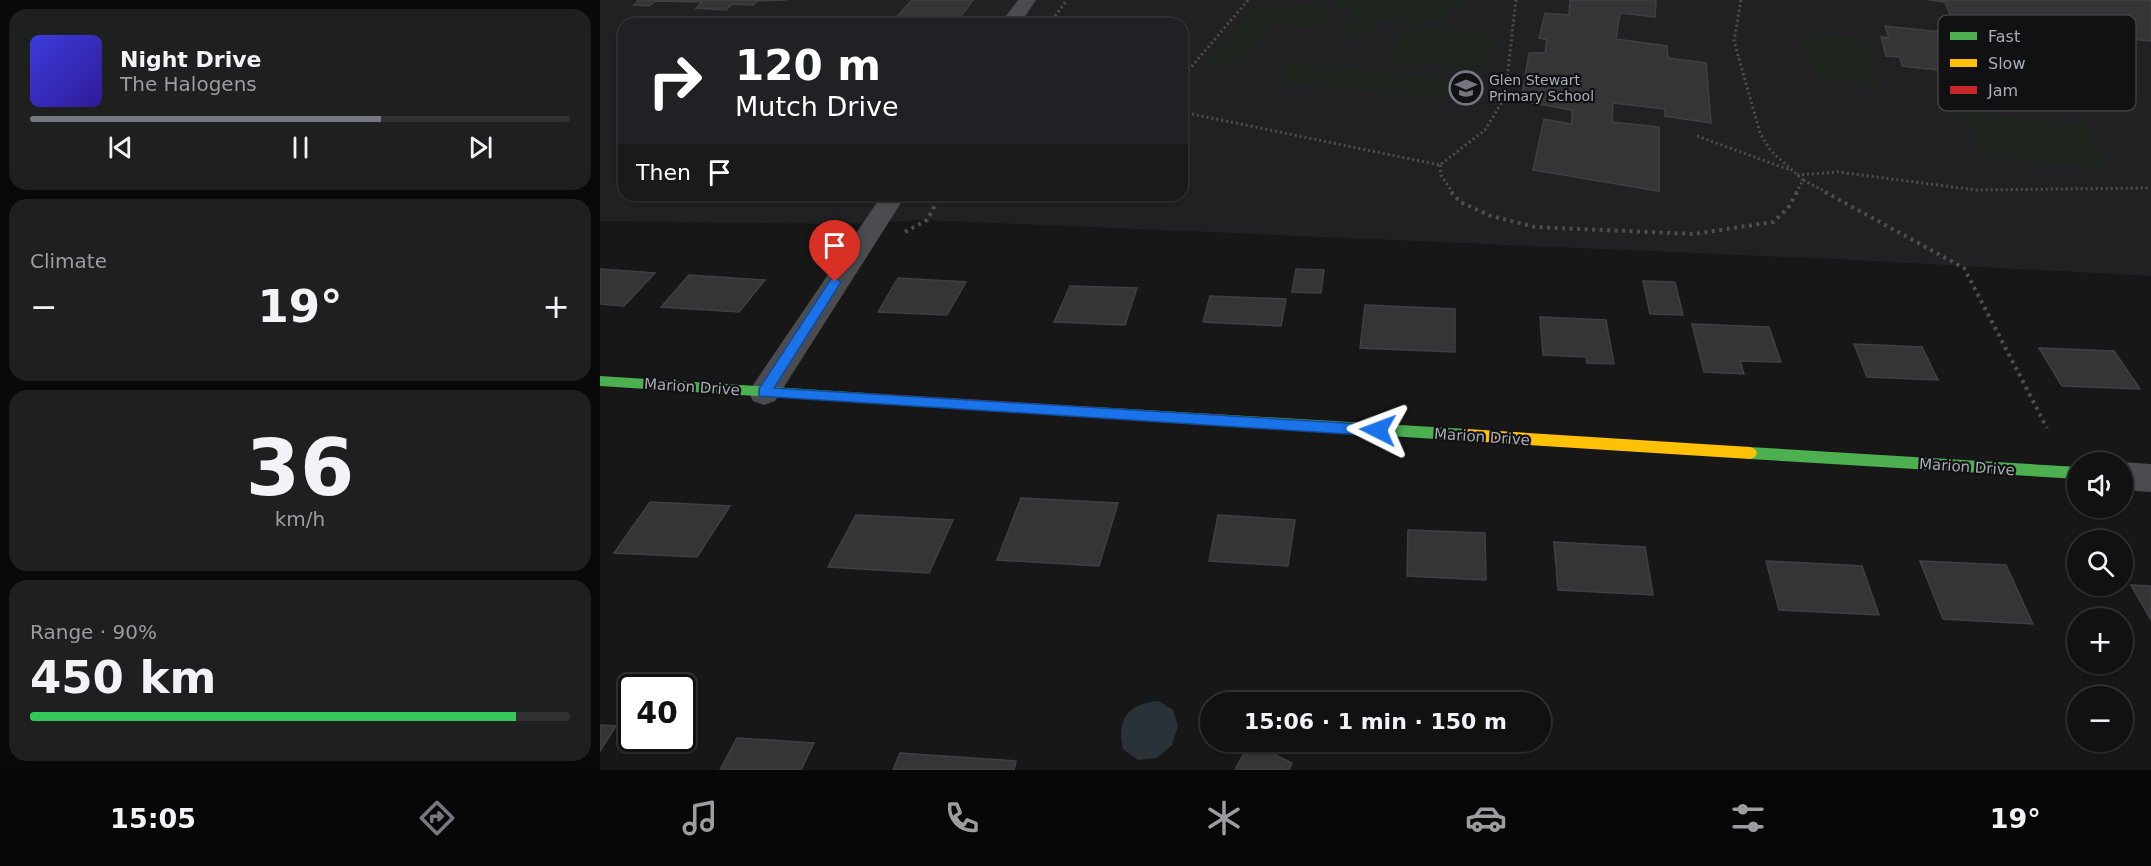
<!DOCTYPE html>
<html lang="en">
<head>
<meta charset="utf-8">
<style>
	body { margin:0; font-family:"DejaVu Sans",sans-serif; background:#1e1f1f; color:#f1f3f6; height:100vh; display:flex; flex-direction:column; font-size:22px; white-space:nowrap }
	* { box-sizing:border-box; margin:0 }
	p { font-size:20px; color:#9c9d9f }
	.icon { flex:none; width:33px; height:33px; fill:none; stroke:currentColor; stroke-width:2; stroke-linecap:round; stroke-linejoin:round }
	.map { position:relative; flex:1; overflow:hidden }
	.sheet { display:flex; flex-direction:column; gap:9px; padding:9px; background:#090909; width:600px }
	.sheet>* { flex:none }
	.banner { position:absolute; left:18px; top:18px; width:570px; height:183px; border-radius:18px; box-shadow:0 2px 4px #0004,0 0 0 2px #303131; background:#202124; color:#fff; overflow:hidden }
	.fabs { position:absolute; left:1467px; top:452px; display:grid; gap:12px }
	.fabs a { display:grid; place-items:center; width:66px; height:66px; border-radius:50%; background:#111; box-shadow:0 2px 4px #0004,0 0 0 2px #303131; font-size:30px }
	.speed { position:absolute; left:18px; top:674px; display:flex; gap:12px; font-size:30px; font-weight:700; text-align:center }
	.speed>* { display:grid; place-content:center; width:78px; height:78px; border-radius:50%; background:#111; box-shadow:0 2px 4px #0004,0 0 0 2px #303131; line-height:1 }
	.speed .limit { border:3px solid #111; border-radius:9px; background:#fff; color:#111 }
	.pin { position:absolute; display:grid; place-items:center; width:51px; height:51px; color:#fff; margin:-62px -26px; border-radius:50% 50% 50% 0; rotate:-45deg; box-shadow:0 0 6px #0007 }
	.pin .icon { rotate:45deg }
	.me { position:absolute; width:66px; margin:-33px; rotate:273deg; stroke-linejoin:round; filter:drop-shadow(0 0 4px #0008) }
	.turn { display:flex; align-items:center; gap:21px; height:126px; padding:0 18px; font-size:27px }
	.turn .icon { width:78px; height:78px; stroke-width:2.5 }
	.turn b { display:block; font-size:42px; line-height:51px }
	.then { display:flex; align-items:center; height:57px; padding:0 18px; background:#0003; gap:12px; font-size:22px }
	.big { font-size:45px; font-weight:800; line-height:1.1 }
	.sheet .card { flex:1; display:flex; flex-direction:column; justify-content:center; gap:9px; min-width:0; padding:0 21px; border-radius:18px; background:#1e1f1f }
	.sheet .dial { align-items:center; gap:0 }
	.dial b { font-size:78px; line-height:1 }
	.song { display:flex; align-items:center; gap:18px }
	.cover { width:72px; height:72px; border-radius:9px; background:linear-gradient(135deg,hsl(240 70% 55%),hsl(250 70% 35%)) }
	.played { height:6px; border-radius:3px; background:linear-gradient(90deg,#757880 65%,#303131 65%) }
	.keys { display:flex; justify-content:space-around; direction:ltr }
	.heat { display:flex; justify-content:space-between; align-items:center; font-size:33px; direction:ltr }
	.charge { height:9px; border-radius:4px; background:linear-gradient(90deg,#34c759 90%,#303131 0) }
	.trip { position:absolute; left:600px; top:692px; width:351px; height:60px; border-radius:30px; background:#111; box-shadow:0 2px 4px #0004,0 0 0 2px #303131; font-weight:800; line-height:60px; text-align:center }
	.dock { display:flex; height:96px; justify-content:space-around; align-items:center; background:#070707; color:#9c9d9f }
	.dock .icon { width:42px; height:42px }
	.dock .active { color:#757880 }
	.dock b { font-size:27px; color:#f1f3f6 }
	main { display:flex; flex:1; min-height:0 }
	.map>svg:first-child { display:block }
	.built { fill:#212123; fill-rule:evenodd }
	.green { fill:#1d241e }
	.water { fill:#2a3239 }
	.building { fill:#353536; stroke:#3f4043; stroke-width:1.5 }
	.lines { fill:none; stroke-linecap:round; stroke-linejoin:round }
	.path-far1 { stroke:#4d4e52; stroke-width:3; stroke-dasharray:2 3; stroke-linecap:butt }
	.path { stroke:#4d4e52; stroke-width:4; stroke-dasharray:3 4.5; stroke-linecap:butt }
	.street { fill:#4b4c50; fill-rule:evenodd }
	.fast { fill:#4caf50; fill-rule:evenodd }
	.slow { fill:#ffc107; fill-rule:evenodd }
	.jam { fill:#c62828; fill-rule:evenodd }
	.route { fill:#1a73e8; stroke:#114b97; stroke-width:1.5 }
	.labels { text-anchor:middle; stroke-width:4.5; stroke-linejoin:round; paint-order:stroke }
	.far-poi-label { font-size:14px; fill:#a8adb8; stroke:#111113; text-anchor:start }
	.street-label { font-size:15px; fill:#a8adb8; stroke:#111113 }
	.key { fill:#111113; stroke:#3e4045; stroke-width:1.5 }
	.key-label { font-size:16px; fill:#a8adb8 }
</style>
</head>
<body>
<main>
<section class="sheet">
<div class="card">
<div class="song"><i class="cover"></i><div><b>Night Drive</b><p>The Halogens</p></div></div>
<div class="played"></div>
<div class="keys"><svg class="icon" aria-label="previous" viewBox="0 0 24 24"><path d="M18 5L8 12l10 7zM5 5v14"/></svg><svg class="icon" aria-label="pause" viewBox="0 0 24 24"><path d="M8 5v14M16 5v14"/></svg><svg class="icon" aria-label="next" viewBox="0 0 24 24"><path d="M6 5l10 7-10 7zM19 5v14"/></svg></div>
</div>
<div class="card"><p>Climate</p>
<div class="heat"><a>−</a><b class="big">19°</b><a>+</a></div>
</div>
<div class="card dial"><b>36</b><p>km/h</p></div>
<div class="card"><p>Range · 90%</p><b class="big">450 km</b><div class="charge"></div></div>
</section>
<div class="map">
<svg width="1551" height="770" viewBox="0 0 1551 770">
	<rect width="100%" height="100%" fill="#171717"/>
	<path class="built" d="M0 0H1551V276L1235 259 327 220 237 224 0 221ZM24 24H582V195H24Z"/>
	<path class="green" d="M721 0 728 17 721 30 673 23 638 66 607 62 654 6 685 10Z
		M740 0H866L867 6 855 5 846 22 777 21 770 38 740 34 752 11 738 2Z
		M801 26 895 36 886 71 788 60Z
		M1201 35 1264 38 1279 85 1215 78Z
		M688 62 855 79 850 99 679 82Z
		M1362 113 1482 124 1511 170 1383 156Z"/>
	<path class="water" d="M559 701 573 710 578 726 572 745 557 758 538 760 523 749C516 720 528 703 559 701Z"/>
	<path class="building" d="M36 0H187L157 1 153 5 132 4 126 10 96 8 102 2 56 1 49 6 34 5 40 0Z
		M312 0H373L356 23 294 20Z
		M970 0H1056L1055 17 1020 13 1016 39 1067 46 1068 58 1106 63 1111 123 1065 116V109L1013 103 1012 122 1059 127V191L933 170 944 119 972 124V110L921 101 929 53H945L947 40 939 38 945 13 969 15Z
		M1329 0H1551V41L1353 21 1345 2Z
		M1373 23 1426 28 1433 42 1467 46 1475 60 1492 62 1507 89 1302 66 1300 57 1286 56 1281 37 1289 38 1285 26 1379 36Z
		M0 269 55 273 24 306 0 304Z
		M696 269 724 270 721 293 692 292Z
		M89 275 165 280 139 312 61 307Z
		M298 278 366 282 347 315 278 312Z
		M1043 281 1075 282 1083 315 1050 314Z
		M470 286 537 288 525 325 454 322Z
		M610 296 686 299 681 326 603 322Z
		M765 305 855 309V352L760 348Z
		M940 317 1006 320 1014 364 987 363 986 357 943 355Z
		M1092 324 1169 327 1181 362 1140 361 1144 374 1104 372Z
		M1254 344 1322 347 1338 380 1267 377Z
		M1439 348 1514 351 1540 389 1462 386Z
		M421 498 518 503 499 566 397 560Z
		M50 502 130 506 97 557 14 553Z
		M256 515 353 520 329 573 228 567Z
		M618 515 695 520 688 566 609 561Z
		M808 530 885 533 886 580 807 576Z
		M954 542 1045 547 1053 595 958 590Z
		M1166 561 1262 566 1279 615 1179 610Z
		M1320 561 1406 565 1433 624 1343 619Z
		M1531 585 1551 586V620Z
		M0 725 16 726 0 751Z
		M137 738 214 743 201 770H120Z
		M650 742 692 763 689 770H635Z
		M300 753 416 761 414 770H293Z"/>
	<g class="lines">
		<path class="path-far1" d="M1141 0 1134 41 1160 133 1171 151 1203 180
			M449 24 467 0
			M582 78 648 0
			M582 112 840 165 885 130 905 97 916 0
			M1097 136 1190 170
			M840 165 841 175 853 193
			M1197 175 1238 172 1376 190 1551 188
			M1196 193 1203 180 1228 193"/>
		<path class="path" d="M851 192 860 202 891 216 935 227 1094 234 1173 222 1188 208 1197 192
			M1225 192 1364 268 1447 428
			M305 232 327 220 341 195"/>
		<path class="street" d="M418 0H436L420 24H400Z
			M282 195H306L175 401 164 405 153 401 149 393 153 385Z
			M1522 462 1551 464V492L1522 490Z"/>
		<path class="fast" d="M0 376 266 393 271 394 273 398 271 402 266 403 0 386Z
			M495 407 867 429 872 431 874 435 872 439 867 441 495 417 490 416 488 412 490 408Z
			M1150 447 1478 467V479L1150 459 1145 457 1143 453 1145 449Z"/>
		<path class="slow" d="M867 429 1150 447 1155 449 1157 453 1155 457 1150 459 867 441 862 439 860 435 862 431Z"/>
		<path class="jam" d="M266 393 495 407 500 408 502 412 500 416 495 417 266 403 261 402 259 398 261 394Z"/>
	</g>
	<path class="route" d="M235 278 241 282 174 388 778 425 785 430 778 436 159 396V389L231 279Z"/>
	<defs>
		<g id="school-ring" transform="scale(1.725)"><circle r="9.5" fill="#111113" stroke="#757880" stroke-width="1.5"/><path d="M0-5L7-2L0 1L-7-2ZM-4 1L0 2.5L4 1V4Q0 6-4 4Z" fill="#757880"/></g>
	</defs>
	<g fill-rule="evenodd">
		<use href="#school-ring" x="866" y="88"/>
	</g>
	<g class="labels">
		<g class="far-poi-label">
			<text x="889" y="85">Glen Stewart<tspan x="889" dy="16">Primary School</tspan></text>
		</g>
		<g class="street-label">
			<text transform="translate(92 387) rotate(4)" y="5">Marion Drive</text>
			<text transform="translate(882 437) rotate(4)" y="5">Marion Drive</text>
			<text transform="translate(1367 467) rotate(4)" y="5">Marion Drive</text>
		</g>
	</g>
	<rect x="1338" y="15" width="198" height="96" rx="9" class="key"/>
	<rect x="1350" y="32" width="27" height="8" fill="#4caf50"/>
	<rect x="1350" y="59" width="27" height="8" fill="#ffc107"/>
	<rect x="1350" y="86" width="27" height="8" fill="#c62828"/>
	<g class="key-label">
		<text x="1388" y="42">Fast</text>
		<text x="1388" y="69">Slow</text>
		<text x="1388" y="96">Jam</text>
	</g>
</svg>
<div class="fabs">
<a><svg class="icon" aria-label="sound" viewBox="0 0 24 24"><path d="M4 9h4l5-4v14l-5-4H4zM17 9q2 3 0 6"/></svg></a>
<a><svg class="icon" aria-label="search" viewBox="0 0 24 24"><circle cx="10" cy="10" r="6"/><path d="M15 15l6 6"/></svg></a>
<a>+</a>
<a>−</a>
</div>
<div class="speed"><div class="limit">40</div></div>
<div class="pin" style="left:235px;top:282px;background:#d93025"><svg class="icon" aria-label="arrive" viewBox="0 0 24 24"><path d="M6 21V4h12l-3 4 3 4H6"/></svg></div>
<svg class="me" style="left:778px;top:430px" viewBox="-20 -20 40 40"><path d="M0-17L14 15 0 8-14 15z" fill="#1a73e8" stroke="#fff" stroke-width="4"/></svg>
<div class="trip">15:06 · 1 min · 150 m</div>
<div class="banner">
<div class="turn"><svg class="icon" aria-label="right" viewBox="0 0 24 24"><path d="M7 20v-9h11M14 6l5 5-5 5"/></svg><div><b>120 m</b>Mutch Drive</div></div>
<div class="then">Then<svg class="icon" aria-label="arrive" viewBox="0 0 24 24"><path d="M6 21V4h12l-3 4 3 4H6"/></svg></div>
</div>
</div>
</main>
<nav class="dock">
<b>15:05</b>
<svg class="icon active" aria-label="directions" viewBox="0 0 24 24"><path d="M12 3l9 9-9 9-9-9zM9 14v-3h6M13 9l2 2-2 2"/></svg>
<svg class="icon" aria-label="music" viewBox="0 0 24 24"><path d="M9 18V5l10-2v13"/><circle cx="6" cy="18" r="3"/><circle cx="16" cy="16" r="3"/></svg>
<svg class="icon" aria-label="phone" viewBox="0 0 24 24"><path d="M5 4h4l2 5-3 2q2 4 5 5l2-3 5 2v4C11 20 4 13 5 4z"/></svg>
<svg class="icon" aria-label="climate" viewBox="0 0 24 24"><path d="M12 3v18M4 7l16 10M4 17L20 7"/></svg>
<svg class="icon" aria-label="car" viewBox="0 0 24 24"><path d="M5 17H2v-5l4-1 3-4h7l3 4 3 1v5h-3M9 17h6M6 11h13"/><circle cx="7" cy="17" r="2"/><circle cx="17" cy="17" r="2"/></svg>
<svg class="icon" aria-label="filters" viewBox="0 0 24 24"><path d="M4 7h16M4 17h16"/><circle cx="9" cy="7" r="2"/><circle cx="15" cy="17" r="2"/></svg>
<b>19°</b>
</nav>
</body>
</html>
